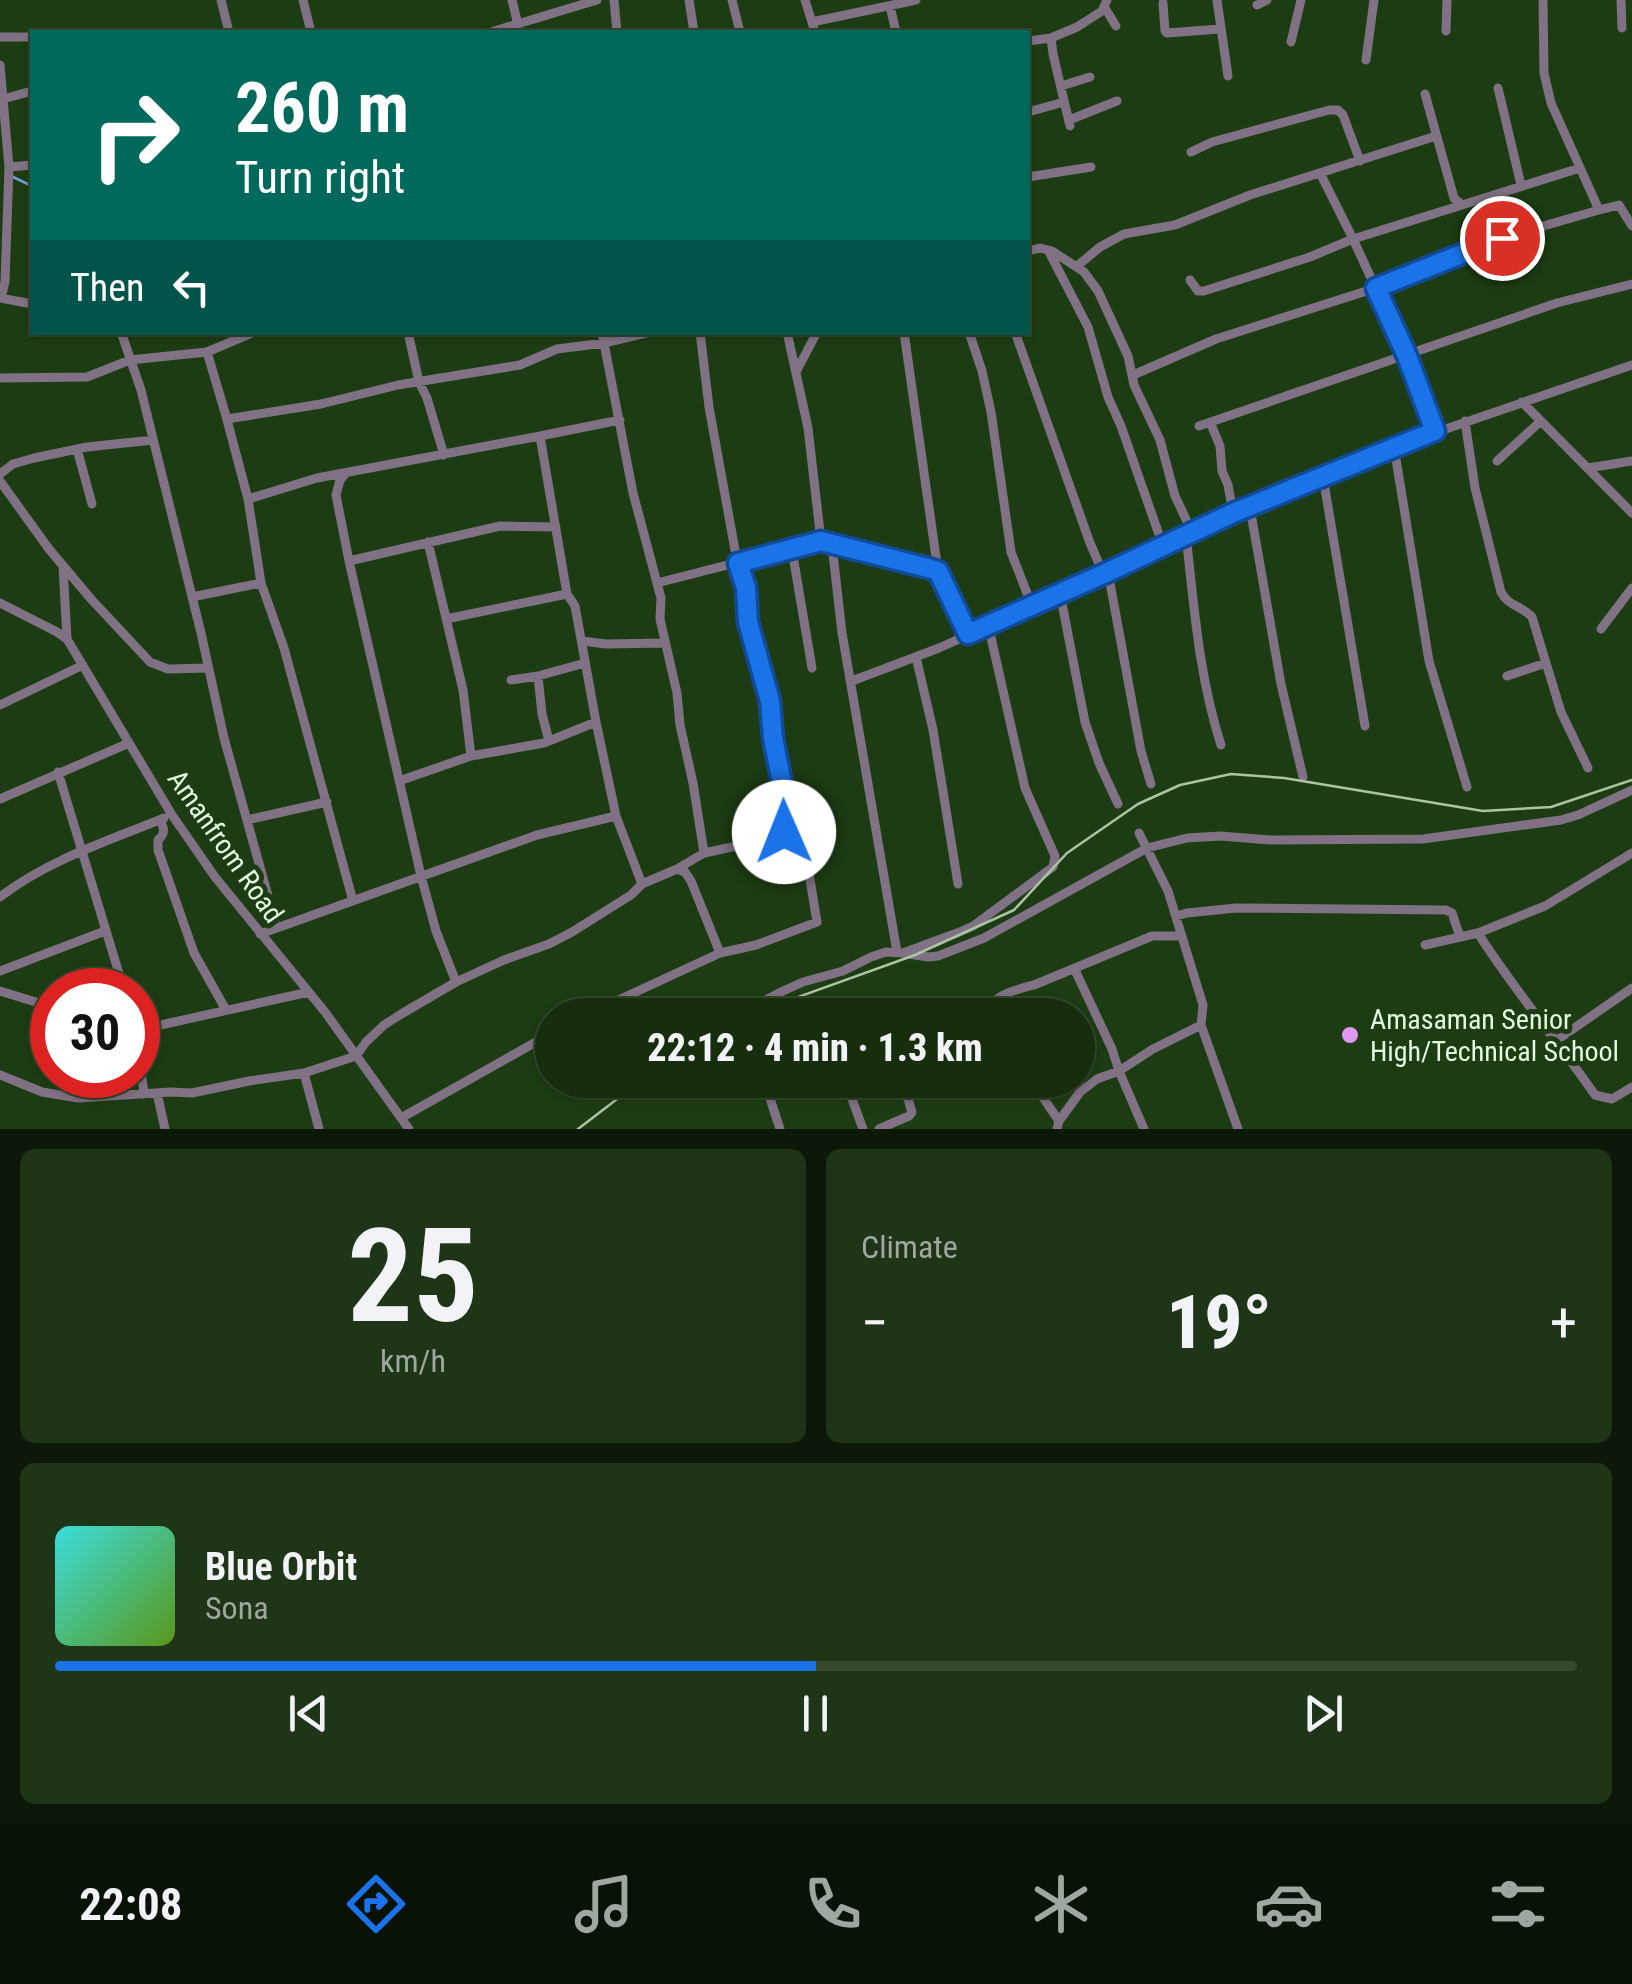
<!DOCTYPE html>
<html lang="en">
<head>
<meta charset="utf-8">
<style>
	body { margin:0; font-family:"Roboto Condensed",sans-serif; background:#1f3517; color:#f1f3f6; height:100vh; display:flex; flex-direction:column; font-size:38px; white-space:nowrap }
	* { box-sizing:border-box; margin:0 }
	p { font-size:32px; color:#9ea89e }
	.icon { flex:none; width:55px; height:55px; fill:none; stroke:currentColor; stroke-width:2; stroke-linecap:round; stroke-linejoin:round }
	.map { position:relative; height:1129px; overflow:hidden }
	.side { display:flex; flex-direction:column; gap:20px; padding:20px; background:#0c1908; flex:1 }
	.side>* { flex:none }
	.guide { position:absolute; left:30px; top:30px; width:1000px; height:305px; border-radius:0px; box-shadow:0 2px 8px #0004,0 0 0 2px #35492e; background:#00695c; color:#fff; overflow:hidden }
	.speed { position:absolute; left:30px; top:968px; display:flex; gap:20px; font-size:50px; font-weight:700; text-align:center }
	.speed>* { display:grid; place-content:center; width:130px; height:130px; border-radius:50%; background:#162d0e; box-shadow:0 2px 8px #0004,0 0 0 2px #35492e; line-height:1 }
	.speed .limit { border:15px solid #d22; background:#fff; color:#111 }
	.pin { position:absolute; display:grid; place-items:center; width:85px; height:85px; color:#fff; margin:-42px; border:5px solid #fff; border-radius:50%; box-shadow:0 2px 10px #0007 }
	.me { position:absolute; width:110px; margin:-55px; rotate:359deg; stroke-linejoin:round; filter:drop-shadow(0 0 8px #0008) }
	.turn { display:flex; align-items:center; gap:35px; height:210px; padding:0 40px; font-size:45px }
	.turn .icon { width:130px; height:130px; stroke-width:2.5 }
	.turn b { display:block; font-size:70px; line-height:85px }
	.then { display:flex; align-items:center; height:95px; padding:0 40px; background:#0003; gap:20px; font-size:38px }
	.big { font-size:75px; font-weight:800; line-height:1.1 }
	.side .tile { flex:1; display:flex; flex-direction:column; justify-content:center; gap:15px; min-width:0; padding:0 35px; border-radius:15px; background:#1f3517 }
	.side .dial { align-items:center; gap:0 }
	.dial b { font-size:130px; line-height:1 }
	.song { display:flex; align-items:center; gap:30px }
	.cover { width:120px; height:120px; border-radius:15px; background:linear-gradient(135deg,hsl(180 70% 55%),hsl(90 70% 35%)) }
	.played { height:10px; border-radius:5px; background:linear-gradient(90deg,#1a73e8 50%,#35492e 50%) }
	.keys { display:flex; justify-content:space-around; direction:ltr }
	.heat { display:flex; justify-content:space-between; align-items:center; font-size:55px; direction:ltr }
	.side .tiles { flex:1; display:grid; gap:20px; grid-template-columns:1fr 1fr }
	.tile:last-child { grid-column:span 2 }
	.trip { position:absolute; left:535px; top:998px; width:560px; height:100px; border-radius:50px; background:#162d0e; box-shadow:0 2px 8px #0004,0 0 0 2px #35492e; font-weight:800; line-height:100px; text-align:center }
	.tab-bar { display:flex; height:160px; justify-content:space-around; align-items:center; background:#091206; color:#9ea89e }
	.tab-bar .icon { width:70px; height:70px }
	.tab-bar .selected { color:#1a73e8 }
	.tab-bar b { font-size:45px; color:#f1f3f6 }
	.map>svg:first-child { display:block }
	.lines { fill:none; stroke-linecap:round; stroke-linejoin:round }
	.stream { stroke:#709ed6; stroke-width:2.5 }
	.minor { stroke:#807184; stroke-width:9 }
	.rail { stroke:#acc3a5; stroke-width:2.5 }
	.route-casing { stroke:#114b97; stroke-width:25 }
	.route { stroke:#1a73e8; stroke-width:18 }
	.poi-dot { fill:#df98f1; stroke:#1d3c13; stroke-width:4 }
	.labels { text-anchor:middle; stroke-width:10; stroke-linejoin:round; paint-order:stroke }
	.street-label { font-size:28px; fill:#e6fae1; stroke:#1d3c13 }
	.poi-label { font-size:28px; fill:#e6fae1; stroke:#1d3c13; text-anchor:start }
</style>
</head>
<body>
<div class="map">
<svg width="1632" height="1129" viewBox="0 0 1632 1129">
	<rect width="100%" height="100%" fill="#1d3c13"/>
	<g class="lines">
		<path class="stream" d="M11 176 32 186"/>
		<path class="minor" d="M221 0 229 32
			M303 0 311 32
			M512 0 518 25
			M614 0 617 32
			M689 0 694 32
			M732 0 740 32
			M805 0 815 32
			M1217 0 1228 76
			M1543 0 1544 73 1551 103 1599 210 1619 205 1632 226
			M1621 0 1622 28
			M1163 3 1165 31 1167 33 1220 29
			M1257 5 1267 0
			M890 6 896 32
			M1105 8 1116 26
			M812 22 916 0
			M1446 31 1447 0
			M491 32 597 0
			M0 37H32
			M1051 38 1053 54 1070 126
			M1028 41 1051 38 1077 27 1102 11 1107 0
			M1291 42 1301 0
			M1366 60 1374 0
			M0 65 9 167 5 282 1 298
			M1061 86 1090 77
			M1498 88 1521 185
			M1425 94 1454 198 1462 205 1580 168
			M3 99 32 91
			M1028 112 1064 102
			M1069 120 1117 101
			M1191 152 1212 142 1329 110H1338L1343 115 1360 161
			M9 167 32 165
			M1320 173 1353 239 1407 356 1435 431
			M1028 177 1091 167
			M1048 250 1088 327 1108 397 1121 426 1163 546
			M1028 251 1040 248 1052 251 1084 272 1098 291 1128 356 1134 385 1160 440 1175 496 1192 532
			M1076 267 1100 247 1124 234 1175 225 1250 195 1436 136
			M1190 280 1198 291H1204L1310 257 1353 239 1462 205
			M0 298 32 304
			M121 332 141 390 201 633 224 738 277 928
			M408 332 419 382 427 398 444 455
			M700 332 709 407 735 550 746 589 748 622 770 701 773 738 783 781 788 820 779 839
			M787 332 808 428 821 541
			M904 332 938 571
			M969 332 982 371 991 412 1011 552 1032 606
			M1015 332 1090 543 1103 573
			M207 352 226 416 248 499 261 583 284 648 353 901
			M796 372 817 332
			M1133 375 1216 339 1376 288 1502 238 1599 210
			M0 378 87 377 130 360 207 352 254 332
			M1522 402 1632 513
			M227 419 321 404 398 385 520 365 557 349 604 343 602 332
			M1465 421 1475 488 1501 592C1508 606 1522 606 1532 617L1561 712 1588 768
			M1210 422 1220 446 1222 471 1228 485 1233 513
			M1199 426 1557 303 1632 284
			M540 436 620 420
			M1394 447 1429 661 1467 787
			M77 449 92 504
			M1497 461 1541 421
			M1588 468 1632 461
			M346 473 340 480 336 495 349 561 421 876 436 931 456 982
			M0 474 13 464 34 458 87 447 153 440
			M1323 477 1365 726
			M0 481 49 549 91 599 150 662 168 669 208 668
			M248 499 317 478 540 436 567 594
			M1250 508 1281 684 1303 777
			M1186 535C1194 606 1199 677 1221 745
			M428 542 463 690 471 756
			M832 545 842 633 897 952
			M792 550 812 668
			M349 561 500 526 556 527
			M63 566 67 639
			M1108 572 1141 751 1151 784
			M657 583 821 541 938 571 968 633
			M1060 593 1085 722 1099 763 1118 804
			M192 597 261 583
			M0 603 57 632 67 639 172 815 215 877 325 1012 409 1129
			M446 619 567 594 575 606 596 722 616 816 642 884 677 869 704 853 693 783 680 725 677 693 660 619 661 598 633 493 604 343 650 332
			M1601 629 1632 588
			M582 641 606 644 664 643
			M916 657 933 730 958 884
			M538 676 542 714 549 741
			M1507 676 1546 663
			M511 680 538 676 585 663
			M852 681 939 648 1108 572 1233 513 1402 444 1632 365
			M0 705 83 665
			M58 772 124 990
			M399 781 471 756 544 743 596 722
			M0 799 129 743
			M160 820C164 828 166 833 158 840V850L194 953 226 1010
			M247 820 327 802
			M1139 833 1168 891 1203 1005 1201 1025 1238 1129
			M1632 853 1545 906 1478 933C1514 990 1557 1040 1595 1095L1612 1099 1632 1087
			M677 869 685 872 691 881 720 953
			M0 897C48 860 108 841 164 818
			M1176 916 1187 913 1236 908 1446 910 1452 913 1460 937
			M260 934 537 835 616 816
			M1425 945 1478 933
			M903 953 928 957 938 956 984 938 1147 848 1187 838 1220 836 1270 840 1423 839 1561 820 1578 815 1632 790
			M1074 968 1112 1049 1119 1071 1144 1129
			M0 971 105 931
			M0 991 52 1007
			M586 1015 720 953 756 945 817 922 806 855C803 849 802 844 796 841 783 834 720 850 704 853
			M736 1015 783 991 803 982 843 971 871 957 886 952 903 953 957 933 973 926 1053 867 1055 856 1025 788 988 624
			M951 1015 969 1006 989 1008C997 994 1018 989 1034 985L1152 936H1181
			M138 1030 309 992
			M1557 1040 1632 988
			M138 1047 144 1094
			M304 1073 319 1129
			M0 1075 42 1092 78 1098 170 1092 192 1093 249 1081 304 1073 356 1056 366 1042 384 1025 403 1013 456 982 504 960 549 944 572 932 631 895 642 884
			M764 1080 780 1129
			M845 1080 863 1129
			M1031 1080 1059 1121 1057 1129
			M714 1086 736 1080
			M157 1093 165 1129
			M401 1118 552 1033
			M1059 1121 1080 1092 1097 1079 1119 1071 1153 1049 1201 1025
			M879 1129 909 1116 912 1112 902 1080"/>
		<path class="rail" d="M748 1015 915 955 1014 910 1067 853 1138 804 1180 785 1231 774 1284 778 1483 811 1551 807 1632 780
			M578 1129 642 1080"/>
	</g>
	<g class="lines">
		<g class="route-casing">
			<path id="route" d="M784 832 788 820 787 808 773 738 770 701 748 622 746 588 738 563 821 541 928 568 938 571 968 634 1108 572 1233 513 1435 431 1407 356 1376 288 1502 238"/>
		</g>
		<use href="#route" class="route"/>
	</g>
	<circle class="poi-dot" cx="1350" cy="1035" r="10"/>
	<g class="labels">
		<g class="street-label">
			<text transform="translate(226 846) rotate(55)" y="10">Amanfrom Road</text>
		</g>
		<g class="poi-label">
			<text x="1370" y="1029">Amasaman Senior<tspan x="1370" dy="32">High/Technical School</tspan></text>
		</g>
	</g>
</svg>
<div class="speed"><div class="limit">30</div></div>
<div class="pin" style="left:1502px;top:238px;background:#d93025"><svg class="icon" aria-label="arrive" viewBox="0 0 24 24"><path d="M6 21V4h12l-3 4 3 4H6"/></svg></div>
<svg class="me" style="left:784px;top:832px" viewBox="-20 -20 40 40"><circle r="19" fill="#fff"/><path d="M0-13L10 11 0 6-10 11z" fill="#1a73e8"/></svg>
<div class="trip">22:12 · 4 min · 1.3 km</div>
<div class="guide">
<div class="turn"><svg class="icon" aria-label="right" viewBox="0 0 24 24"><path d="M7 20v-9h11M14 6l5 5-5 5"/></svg><div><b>260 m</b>Turn right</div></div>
<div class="then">Then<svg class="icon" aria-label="left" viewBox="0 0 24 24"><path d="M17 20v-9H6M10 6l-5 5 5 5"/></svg></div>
</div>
</div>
<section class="side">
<div class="tiles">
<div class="tile dial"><b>25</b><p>km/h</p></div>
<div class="tile"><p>Climate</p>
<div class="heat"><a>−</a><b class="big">19°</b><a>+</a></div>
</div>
<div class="tile">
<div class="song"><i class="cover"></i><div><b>Blue Orbit</b><p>Sona</p></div></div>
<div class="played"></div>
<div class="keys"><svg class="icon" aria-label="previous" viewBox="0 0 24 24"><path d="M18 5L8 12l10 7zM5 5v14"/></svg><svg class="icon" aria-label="pause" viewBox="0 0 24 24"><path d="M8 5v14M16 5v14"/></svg><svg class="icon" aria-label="next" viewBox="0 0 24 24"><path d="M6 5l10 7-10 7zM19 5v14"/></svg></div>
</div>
</div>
</section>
<nav class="tab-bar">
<b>22:08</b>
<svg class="icon selected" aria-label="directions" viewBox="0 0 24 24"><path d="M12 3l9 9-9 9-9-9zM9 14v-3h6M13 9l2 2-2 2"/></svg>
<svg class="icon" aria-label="music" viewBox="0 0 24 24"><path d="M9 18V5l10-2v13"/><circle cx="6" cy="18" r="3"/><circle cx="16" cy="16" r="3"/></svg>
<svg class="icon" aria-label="phone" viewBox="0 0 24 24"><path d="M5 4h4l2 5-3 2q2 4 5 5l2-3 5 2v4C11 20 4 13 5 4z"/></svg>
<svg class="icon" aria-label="climate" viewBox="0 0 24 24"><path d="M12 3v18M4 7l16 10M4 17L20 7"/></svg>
<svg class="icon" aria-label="car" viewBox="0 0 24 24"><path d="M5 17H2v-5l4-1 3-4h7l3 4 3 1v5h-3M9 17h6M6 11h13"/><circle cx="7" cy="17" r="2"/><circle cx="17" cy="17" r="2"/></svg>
<svg class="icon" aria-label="filters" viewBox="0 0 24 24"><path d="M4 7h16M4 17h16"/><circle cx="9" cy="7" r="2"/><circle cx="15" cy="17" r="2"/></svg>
</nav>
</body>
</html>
